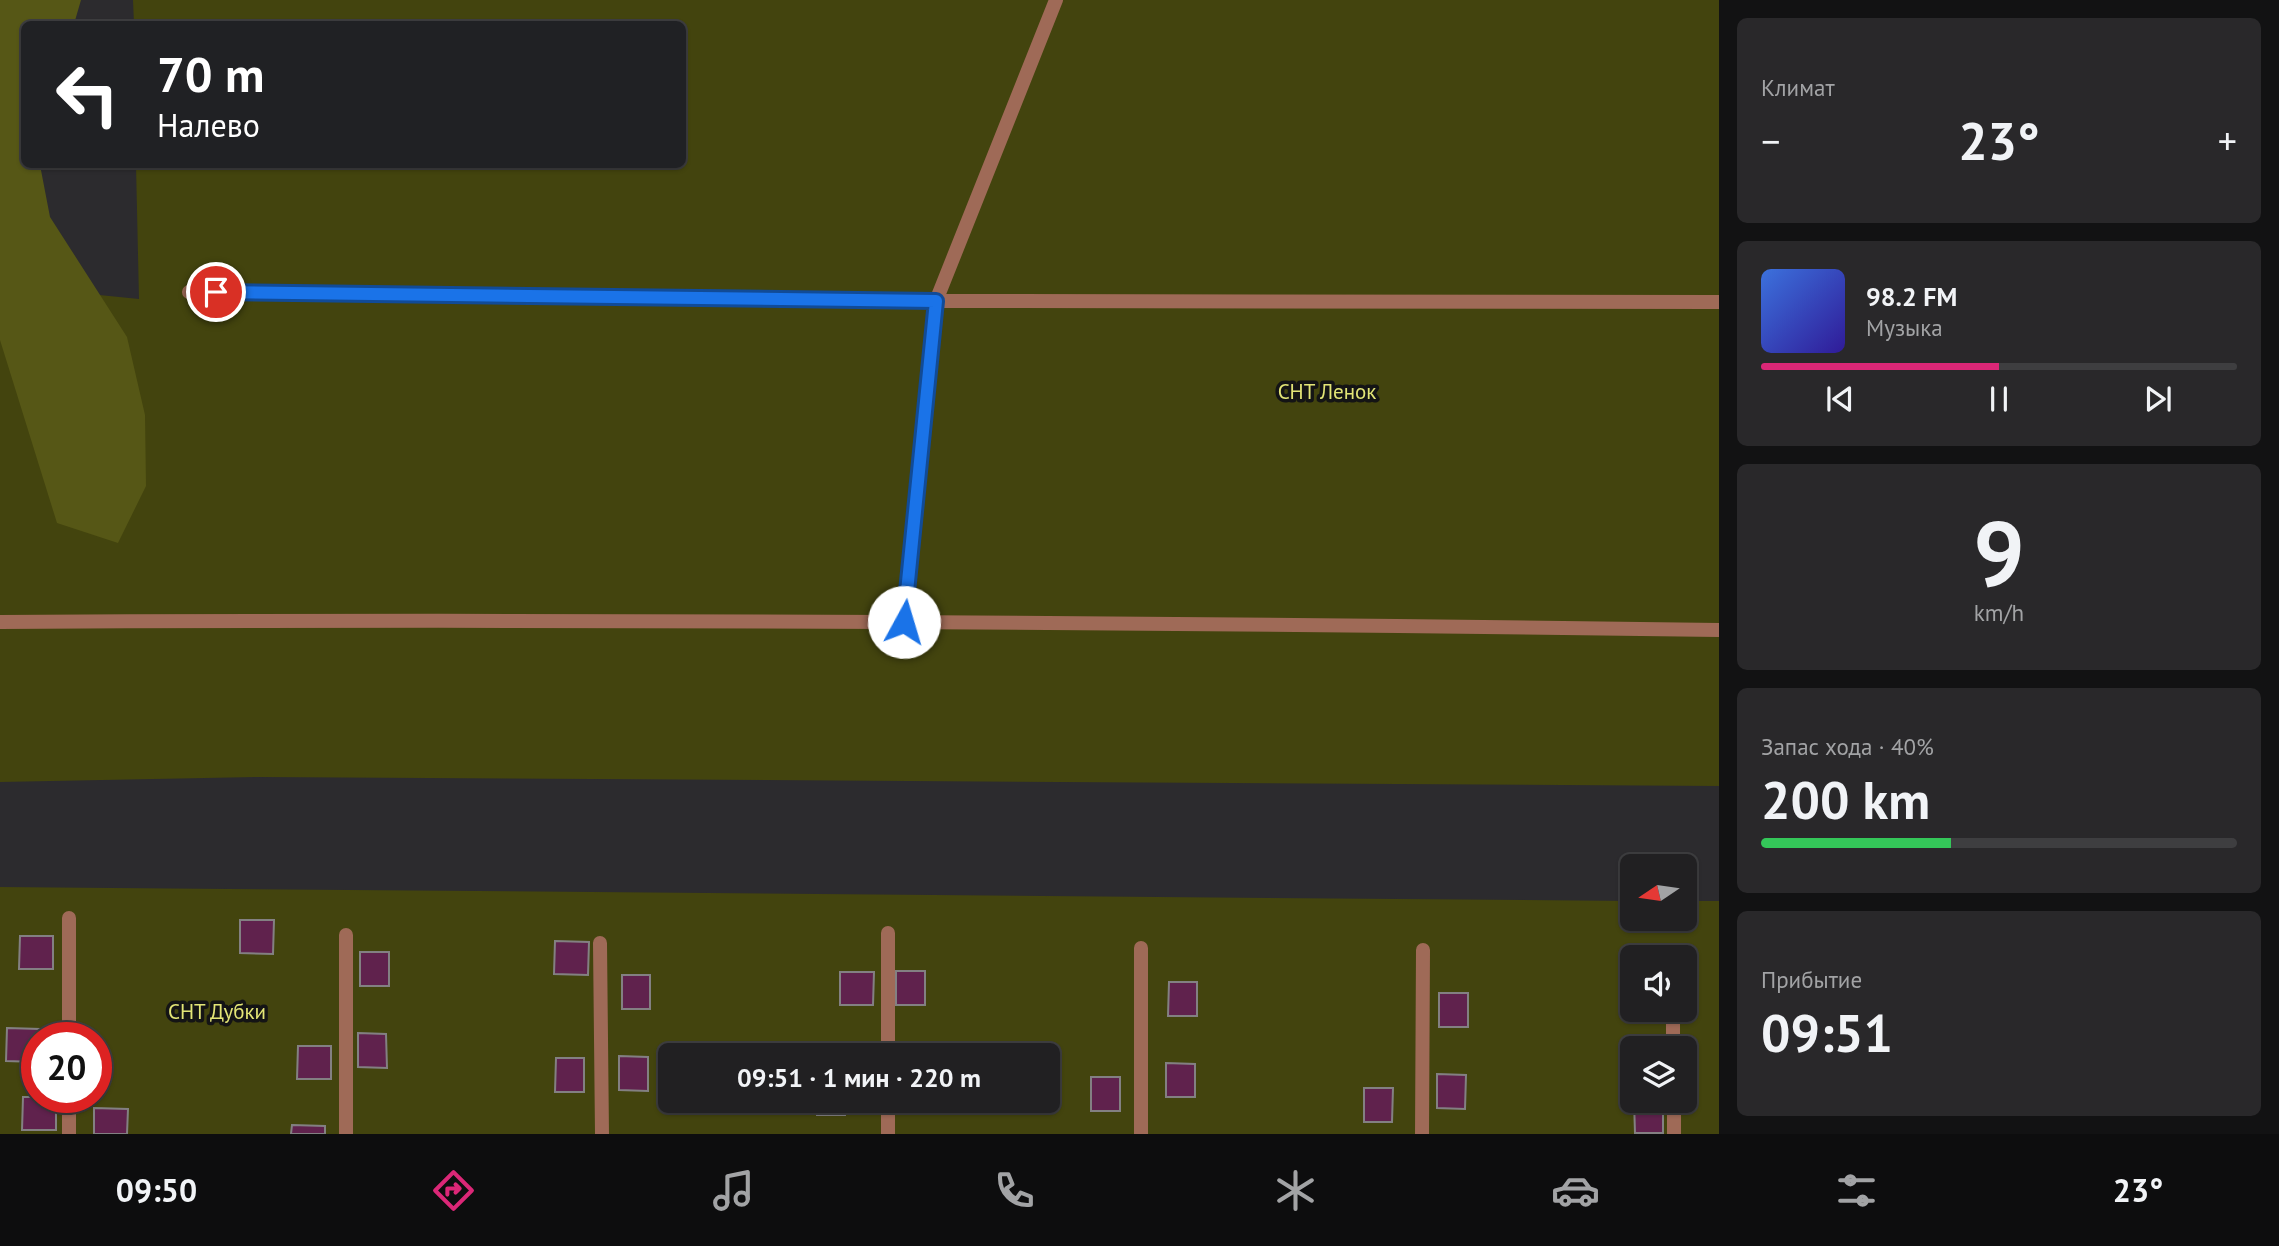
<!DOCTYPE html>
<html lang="ru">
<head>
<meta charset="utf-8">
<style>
	body { margin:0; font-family:"PT Sans",sans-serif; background:#29282a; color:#f1f3f6; height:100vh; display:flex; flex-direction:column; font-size:26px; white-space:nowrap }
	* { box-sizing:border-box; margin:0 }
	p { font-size:23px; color:#a2a3a5 }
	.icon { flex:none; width:38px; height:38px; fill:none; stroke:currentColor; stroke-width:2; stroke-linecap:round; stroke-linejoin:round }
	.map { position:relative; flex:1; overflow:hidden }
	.details { display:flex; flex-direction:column; gap:18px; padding:18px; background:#121213; width:560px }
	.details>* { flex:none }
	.guide { position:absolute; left:21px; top:21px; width:665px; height:147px; border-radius:10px; box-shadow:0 2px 5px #0004,0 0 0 2px #3e3e40; background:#202124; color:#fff; overflow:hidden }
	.needle { width:46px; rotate:257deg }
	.controls { position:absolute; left:1620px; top:854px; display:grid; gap:14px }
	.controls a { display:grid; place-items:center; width:77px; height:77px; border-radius:10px; background:#212022; box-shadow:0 2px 5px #0004,0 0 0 2px #3e3e40; font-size:35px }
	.speed { position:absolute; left:21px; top:1022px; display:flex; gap:14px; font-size:35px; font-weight:700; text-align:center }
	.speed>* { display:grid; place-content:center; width:91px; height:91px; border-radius:50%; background:#212022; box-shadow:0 2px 5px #0004,0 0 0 2px #3e3e40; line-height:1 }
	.speed .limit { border:10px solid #d22; background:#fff; color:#111 }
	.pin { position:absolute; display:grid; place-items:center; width:60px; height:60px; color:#fff; margin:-30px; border:4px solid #fff; border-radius:50%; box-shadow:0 2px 7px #0007 }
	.me { position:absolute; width:77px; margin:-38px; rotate:6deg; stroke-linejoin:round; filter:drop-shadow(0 0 5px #0008) }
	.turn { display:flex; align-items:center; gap:24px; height:147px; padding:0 21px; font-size:32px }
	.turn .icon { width:91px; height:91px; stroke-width:2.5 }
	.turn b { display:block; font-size:49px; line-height:60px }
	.big { font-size:52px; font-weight:800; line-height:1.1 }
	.details .tile { flex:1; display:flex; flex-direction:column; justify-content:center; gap:10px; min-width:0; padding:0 24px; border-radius:10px; background:#29282a }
	.details .dial { align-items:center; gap:0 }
	.dial b { font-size:91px; line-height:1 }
	.song { display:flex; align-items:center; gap:21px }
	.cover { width:84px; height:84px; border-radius:10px; background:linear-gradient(135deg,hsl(220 70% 55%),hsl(250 70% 35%)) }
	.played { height:7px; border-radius:4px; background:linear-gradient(90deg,#db2777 50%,#3e3e40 50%) }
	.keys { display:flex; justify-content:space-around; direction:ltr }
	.heat { display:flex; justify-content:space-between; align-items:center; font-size:38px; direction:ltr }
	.charge { height:10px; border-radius:5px; background:linear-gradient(90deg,#34c759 40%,#3e3e40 0) }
	.trip { position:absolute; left:658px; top:1043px; width:402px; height:70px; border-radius:10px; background:#212022; box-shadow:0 2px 5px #0004,0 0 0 2px #3e3e40; font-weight:800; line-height:70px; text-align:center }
	.tabs { display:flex; height:112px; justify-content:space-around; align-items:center; background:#0d0d0e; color:#a2a3a5 }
	.tabs .icon { width:49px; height:49px }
	.tabs .on { color:#db2777 }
	.tabs b { font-size:32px; color:#f1f3f6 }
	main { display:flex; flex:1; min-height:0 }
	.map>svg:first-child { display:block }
	.green { fill:#43440e; fill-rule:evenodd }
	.forest { fill:#565716 }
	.building { fill:#60224d; stroke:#838082; stroke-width:2 }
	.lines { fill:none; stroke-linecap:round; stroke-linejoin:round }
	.service { stroke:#9f6a57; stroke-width:14 }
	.minor { stroke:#9f6a57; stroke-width:14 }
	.route-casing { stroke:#114b97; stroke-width:18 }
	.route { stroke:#1a73e8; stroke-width:12 }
	.labels { text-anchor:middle; stroke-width:7; stroke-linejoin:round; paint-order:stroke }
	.park-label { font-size:21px; fill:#e3e576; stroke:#141415 }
</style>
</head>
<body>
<main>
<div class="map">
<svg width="1719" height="1134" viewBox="0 0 1719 1134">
	<rect width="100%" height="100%" fill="#2c2b2e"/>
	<path class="green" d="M133 0H1719V786L258 777 0 782V285L139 299 136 165 682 164V24H134Z
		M0 887 1633 901V919H1685V901H1719V1134H0ZM1633 957H1685V1010H1633ZM37 1038H96V1097H37ZM1633 1048H1685V1101H1633ZM670 1055H1048V1101H670Z"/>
	<path class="forest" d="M0 0H81L74 24H24V164L40 165 50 217 127 337 145 415 146 486 118 543 57 523 0 340Z"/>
	<path class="building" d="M240 920H274L273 954 240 953Z
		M20 936H53V969H19Z
		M555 941 589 942 588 975 554 974Z
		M360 952H389V986H360Z
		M1627 968H1633V1002L1626 1001Z
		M896 971H925V1005H896Z
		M840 972H874L873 1005H840Z
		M622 975H650V1009H622Z
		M1169 982H1197V1016H1168Z
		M1439 993H1468V1027H1439Z
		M7 1028 40 1029V1038H37V1062L6 1061Z
		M358 1033 386 1034 387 1068 358 1067Z
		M298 1046H331V1079H297Z
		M1629 1047 1663 1048H1633V1080H1628Z
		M619 1056 648 1057V1091L619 1090Z
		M556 1058H584V1092H555Z
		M1166 1063 1195 1064V1097H1166Z
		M1437 1074 1466 1075 1465 1109 1437 1108Z
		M1091 1077H1120V1111H1091Z
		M1364 1088H1393L1392 1122H1364Z
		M23 1097H56V1130H22Z
		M817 1101H846L845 1115H817Z
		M1634 1101H1663V1133H1635Z
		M94 1108 128 1109 127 1134H94Z
		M292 1125 325 1126V1134H291Z"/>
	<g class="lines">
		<path class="service" d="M189 292 936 301 1719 302
			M0 622C573 619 1146 622 1719 630
			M904 622 936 301 1056 0"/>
		<path class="minor" d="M600 943 602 1134
			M1141 948V1134
			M1673 955V957
			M1673 1010V1048
			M69 1038V918
			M888 1055V933
			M1674 1101V1134
			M69 1134V1097
			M346 1134V935
			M888 1134V1101
			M1422 1134 1423 950"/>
	</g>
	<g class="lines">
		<g class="route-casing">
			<path id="route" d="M216 292 936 301 904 622"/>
		</g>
		<use href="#route" class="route"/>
	</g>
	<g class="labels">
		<g class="park-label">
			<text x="1327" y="399">СНТ Ленок</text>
			<text x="217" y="1019">СНТ Дубки</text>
		</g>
	</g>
</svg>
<div class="controls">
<a><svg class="needle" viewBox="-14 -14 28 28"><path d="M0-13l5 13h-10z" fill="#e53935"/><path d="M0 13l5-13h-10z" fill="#a2a3a5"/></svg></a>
<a><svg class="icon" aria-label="sound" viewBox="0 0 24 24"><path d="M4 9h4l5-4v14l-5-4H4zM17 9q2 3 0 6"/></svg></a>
<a><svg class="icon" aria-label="layers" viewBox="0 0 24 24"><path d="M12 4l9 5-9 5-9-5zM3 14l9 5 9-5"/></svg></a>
</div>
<div class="speed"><div class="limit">20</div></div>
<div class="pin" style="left:216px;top:292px;background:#d93025"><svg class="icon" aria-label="arrive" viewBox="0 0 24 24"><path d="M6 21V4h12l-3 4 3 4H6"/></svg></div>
<svg class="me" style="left:904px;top:622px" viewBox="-20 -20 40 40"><circle r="19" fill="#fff"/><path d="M0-13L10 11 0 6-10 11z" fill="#1a73e8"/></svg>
<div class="trip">09:51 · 1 мин · 220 m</div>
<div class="guide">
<div class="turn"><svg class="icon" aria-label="left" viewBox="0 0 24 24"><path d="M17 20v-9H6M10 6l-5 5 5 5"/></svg><div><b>70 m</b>Налево</div></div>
</div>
</div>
<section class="details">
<div class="tile"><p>Климат</p>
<div class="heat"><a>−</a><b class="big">23°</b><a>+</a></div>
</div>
<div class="tile">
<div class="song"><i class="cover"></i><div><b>98.2 FM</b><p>Музыка</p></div></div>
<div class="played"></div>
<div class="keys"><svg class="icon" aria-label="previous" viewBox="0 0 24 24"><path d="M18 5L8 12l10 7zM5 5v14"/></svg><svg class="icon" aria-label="pause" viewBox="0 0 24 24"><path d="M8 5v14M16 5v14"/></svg><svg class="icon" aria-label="next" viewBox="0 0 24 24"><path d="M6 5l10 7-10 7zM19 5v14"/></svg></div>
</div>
<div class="tile dial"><b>9</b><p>km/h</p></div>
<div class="tile"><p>Запас хода · 40%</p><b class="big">200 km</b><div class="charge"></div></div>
<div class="tile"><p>Прибытие</p><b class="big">09:51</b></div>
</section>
</main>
<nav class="tabs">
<b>09:50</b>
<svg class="icon on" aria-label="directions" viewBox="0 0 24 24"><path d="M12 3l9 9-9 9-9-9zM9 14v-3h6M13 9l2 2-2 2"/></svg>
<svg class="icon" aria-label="music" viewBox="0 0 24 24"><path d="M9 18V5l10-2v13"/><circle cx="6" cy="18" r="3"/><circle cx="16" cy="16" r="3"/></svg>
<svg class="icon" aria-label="phone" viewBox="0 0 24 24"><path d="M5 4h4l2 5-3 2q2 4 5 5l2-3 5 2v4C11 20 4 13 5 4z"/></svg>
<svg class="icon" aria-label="climate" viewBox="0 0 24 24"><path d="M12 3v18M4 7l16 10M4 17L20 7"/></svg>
<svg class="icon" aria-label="car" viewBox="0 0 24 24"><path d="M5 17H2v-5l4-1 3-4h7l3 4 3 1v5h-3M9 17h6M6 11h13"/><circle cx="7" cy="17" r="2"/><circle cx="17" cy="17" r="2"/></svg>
<svg class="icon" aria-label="filters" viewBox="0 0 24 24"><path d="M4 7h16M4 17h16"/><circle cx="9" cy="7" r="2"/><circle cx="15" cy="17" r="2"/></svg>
<b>23°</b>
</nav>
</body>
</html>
